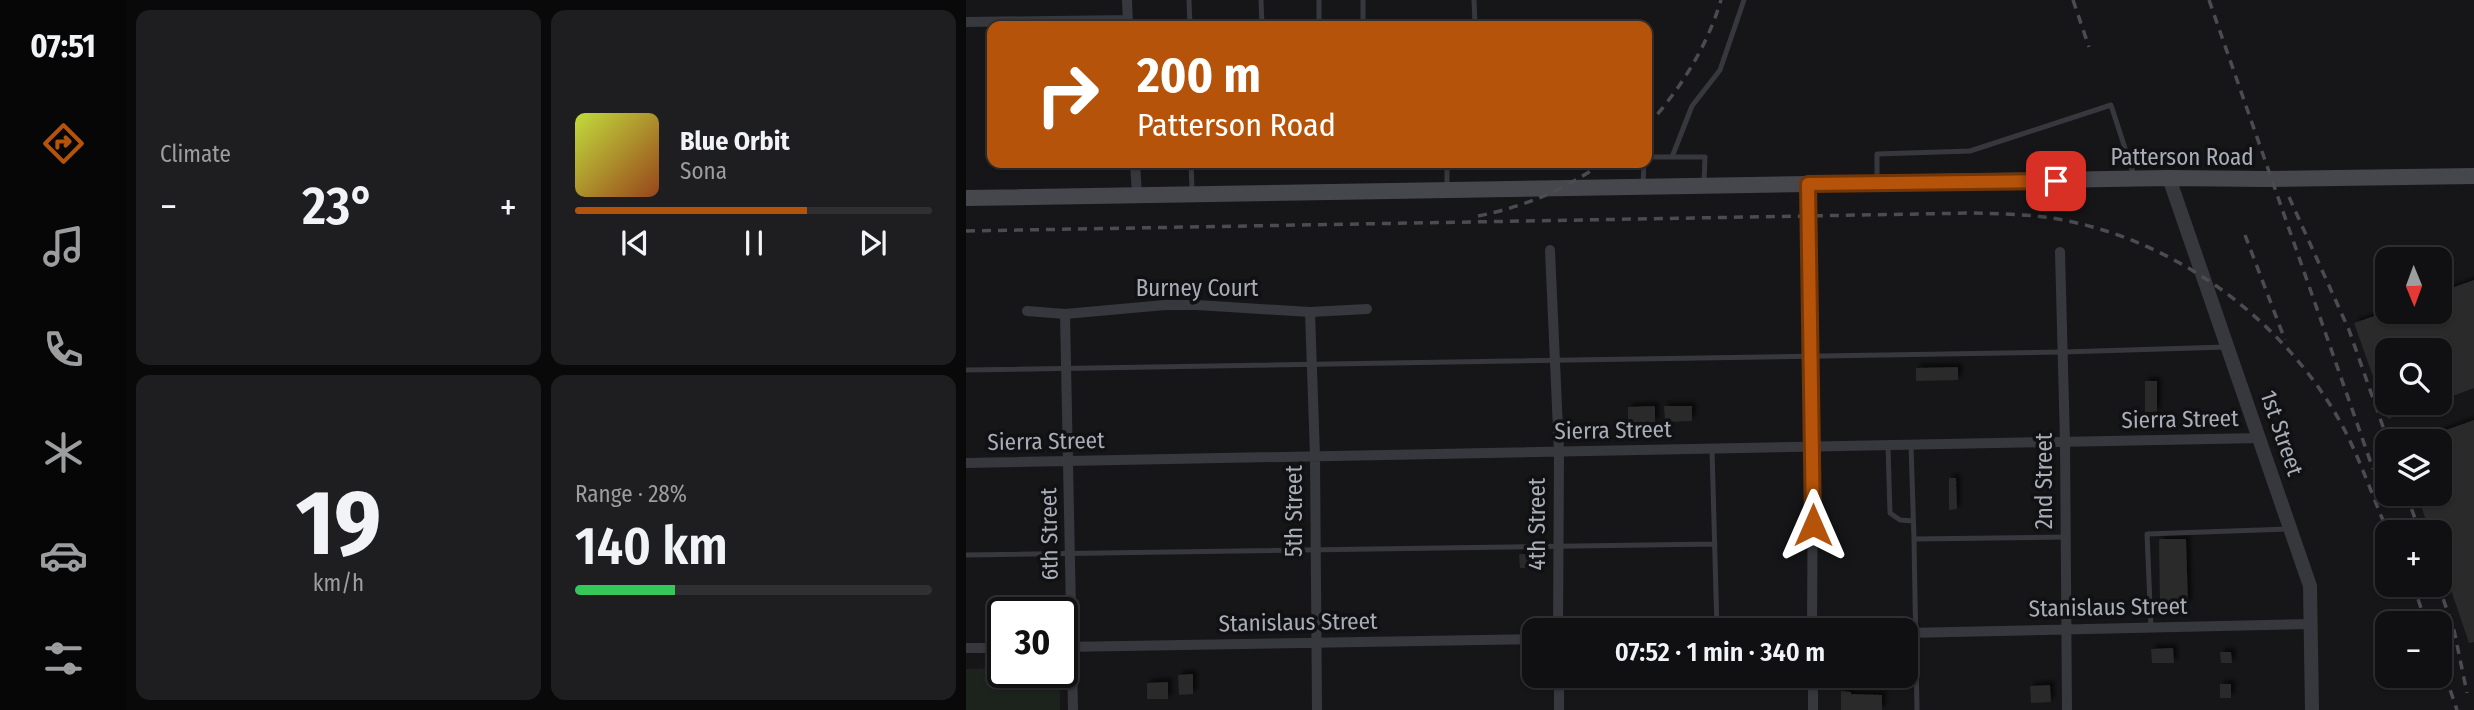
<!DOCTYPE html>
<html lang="en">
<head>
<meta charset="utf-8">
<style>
	body { margin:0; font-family:"Fira Sans Condensed",sans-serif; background:#1e1e20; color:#f1f3f6; height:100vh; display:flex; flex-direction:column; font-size:26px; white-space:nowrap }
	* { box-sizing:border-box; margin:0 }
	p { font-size:23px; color:#9c9d9f }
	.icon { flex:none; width:38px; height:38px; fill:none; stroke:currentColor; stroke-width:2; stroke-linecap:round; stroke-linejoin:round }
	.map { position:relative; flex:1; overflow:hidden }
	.drawer { display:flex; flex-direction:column; gap:10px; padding:10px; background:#09090a; width:840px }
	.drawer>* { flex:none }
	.hud { position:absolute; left:21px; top:21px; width:665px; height:147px; border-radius:14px; box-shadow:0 2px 5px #0004,0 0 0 2px #303032; background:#b45309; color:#fff; overflow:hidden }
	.needle { width:46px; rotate:179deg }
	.fabs { position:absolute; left:1409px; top:247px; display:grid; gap:14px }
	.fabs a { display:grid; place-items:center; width:77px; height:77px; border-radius:14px; background:#101012; box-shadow:0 2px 5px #0004,0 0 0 2px #303032; font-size:35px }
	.speed { position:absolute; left:21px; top:597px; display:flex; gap:14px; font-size:35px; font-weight:700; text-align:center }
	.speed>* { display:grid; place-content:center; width:91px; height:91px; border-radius:50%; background:#101012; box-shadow:0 2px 5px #0004,0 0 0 2px #303032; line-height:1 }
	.speed .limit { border:4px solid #111; border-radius:10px; background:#fff; color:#111 }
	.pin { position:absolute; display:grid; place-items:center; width:60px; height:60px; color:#fff; margin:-30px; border-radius:14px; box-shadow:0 4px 10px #0006 }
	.me { position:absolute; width:77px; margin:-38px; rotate:0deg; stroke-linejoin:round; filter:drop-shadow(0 0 5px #0008) }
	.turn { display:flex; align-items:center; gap:24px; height:147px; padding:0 35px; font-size:32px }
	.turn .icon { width:91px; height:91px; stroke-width:2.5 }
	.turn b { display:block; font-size:49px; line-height:60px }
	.big { font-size:52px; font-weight:600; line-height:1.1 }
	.drawer .card { flex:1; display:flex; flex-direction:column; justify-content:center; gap:10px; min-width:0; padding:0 24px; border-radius:14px; background:#1e1e20 }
	.drawer .dial { align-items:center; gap:0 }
	.dial b { font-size:91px; line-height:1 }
	.song { display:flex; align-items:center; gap:21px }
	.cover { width:84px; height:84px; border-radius:10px; background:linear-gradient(135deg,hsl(70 70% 55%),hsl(20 70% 35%)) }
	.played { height:7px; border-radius:4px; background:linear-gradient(90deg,#b45309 65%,#303032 65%) }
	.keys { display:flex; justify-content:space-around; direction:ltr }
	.heat { display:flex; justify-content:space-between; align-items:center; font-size:38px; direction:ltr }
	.charge { height:10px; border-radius:5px; background:linear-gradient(90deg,#34c759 28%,#303032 0) }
	.drawer .tiles { flex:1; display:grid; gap:10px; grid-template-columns:repeat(2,1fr) }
	.trip { position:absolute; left:556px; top:618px; width:396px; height:70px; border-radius:14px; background:#101012; box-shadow:0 2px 5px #0004,0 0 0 2px #303032; font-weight:600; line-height:70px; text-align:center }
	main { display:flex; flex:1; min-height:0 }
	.dock { display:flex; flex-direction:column; width:126px; justify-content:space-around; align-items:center; background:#060607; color:#9c9d9f }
	.dock .icon { width:49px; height:49px }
	.dock .on { color:#b45309 }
	.dock b { font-size:32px; color:#f1f3f6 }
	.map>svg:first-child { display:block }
	.green { fill:#1c231d }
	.building { fill:#29292c; filter:url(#shadow) }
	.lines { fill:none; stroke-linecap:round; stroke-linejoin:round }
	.service { stroke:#37383d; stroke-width:5 }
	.minor { stroke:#37383d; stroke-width:10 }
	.tertiary { stroke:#37383d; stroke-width:14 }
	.secondary { stroke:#45474d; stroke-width:16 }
	.rail { stroke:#4a4c52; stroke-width:3.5; stroke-dasharray:9 7; stroke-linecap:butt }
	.route-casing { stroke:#753606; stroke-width:18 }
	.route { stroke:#b45309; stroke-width:12 }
	.labels { text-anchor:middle; stroke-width:7; stroke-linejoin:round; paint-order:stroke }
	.street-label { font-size:23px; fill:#a8adb8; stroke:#111113 }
</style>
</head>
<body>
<main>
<nav class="dock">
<b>07:51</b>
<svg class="icon on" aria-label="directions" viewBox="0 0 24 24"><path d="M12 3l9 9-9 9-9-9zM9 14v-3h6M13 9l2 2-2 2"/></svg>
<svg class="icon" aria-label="music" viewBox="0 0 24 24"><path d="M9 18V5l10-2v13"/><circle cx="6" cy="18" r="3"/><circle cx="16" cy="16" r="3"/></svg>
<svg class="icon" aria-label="phone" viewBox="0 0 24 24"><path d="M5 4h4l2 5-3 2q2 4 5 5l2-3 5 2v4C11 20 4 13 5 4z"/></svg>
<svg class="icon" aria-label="climate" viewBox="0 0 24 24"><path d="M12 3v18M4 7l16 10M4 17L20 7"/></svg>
<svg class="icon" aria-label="car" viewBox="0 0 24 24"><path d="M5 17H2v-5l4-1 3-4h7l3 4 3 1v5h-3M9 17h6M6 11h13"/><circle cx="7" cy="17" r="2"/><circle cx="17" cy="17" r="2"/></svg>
<svg class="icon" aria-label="filters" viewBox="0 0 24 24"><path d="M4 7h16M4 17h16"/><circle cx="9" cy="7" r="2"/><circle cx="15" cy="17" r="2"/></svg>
</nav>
<section class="drawer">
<div class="tiles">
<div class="card"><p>Climate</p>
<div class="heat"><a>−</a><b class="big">23°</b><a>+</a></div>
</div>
<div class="card">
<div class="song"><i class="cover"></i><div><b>Blue Orbit</b><p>Sona</p></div></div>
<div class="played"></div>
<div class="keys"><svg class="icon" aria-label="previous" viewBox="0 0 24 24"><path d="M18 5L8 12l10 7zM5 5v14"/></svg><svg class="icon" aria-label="pause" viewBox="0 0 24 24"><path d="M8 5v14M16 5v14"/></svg><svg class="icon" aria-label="next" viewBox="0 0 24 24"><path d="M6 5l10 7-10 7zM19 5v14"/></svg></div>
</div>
<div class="card dial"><b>19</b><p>km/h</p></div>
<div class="card"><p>Range · 28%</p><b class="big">140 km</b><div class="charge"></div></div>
</div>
</section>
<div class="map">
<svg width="1508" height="710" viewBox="0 0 1508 710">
	<defs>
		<filter id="shadow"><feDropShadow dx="4" dy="-4" stdDeviation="2" flood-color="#0009"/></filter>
	</defs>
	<rect width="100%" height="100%" fill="#161618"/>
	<path class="green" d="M37 668V672H94V710H0V669Z"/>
	<path class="building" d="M1508 280V388L1474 401V350H1421V402L1468 403 1422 419 1388 323 1420 312H1474V292Z
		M992 367V380L950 381V368Z
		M1179 381H1191V412H1179Z
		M689 406V422L662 423V407Z
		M698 406H726V421L699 422Z
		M1508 420V642L1503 643 1474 558V532H1464L1451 494H1474V441H1449Z
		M983 478H990L991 509 983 510Z
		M1193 539H1220L1222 605H1194Z
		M553 554H571L572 568H554Z
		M1207 648 1208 663H1186L1185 649Z
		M1254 652H1265L1266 663H1255Z
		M227 674V694L213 695 212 675Z
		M202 682V699H181V683Z
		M1254 684H1265V698H1254Z
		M1084 685 1085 702 1065 703 1064 686Z
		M875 691 885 692V694L916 695V710H875Z"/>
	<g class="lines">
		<path class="service" d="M223 0 224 26
			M295 0 296 26
			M397 0V26
			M508 0 509 26
			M353 26V0
			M681 157H739L738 183
			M706 157 726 106 754 70 778 0
			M225 163 226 190
			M481 163V188
			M911 182V154L1004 151 1145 105 1168 176
			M677 184 678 163
			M0 370 1097 352 1260 347
			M945 445 948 539
			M922 446 924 513 934 520 947 521
			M746 449 751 630
			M0 555 749 544
			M1185 628 1181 534 1322 529
			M951 710 948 539 1099 537"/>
		<path class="minor" d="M161 0 162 25
			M0 22 161 20
			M169 163 171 195
			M842 184 847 447 846 630
			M584 250 593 452 592 630
			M1094 252 1099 442 1101 710
			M61 311 99 314 199 305H231L344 312 401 309
			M344 312 349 456 351 710
			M99 314 107 710
			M0 463 1294 438
			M940 633 1345 624
			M96 647 569 639
			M0 648H37
			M593 676V710
			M847 676V710"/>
		<path class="tertiary" d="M1203 178 1344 586 1346 710"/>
		<path class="secondary" d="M0 198 1203 178 1299 179 1508 176"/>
		<path class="rail" d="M1107 0 1123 47
			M1243 0 1407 469
			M681 126C714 90 741 47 755 0
			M1323 197 1383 330 1422 441
			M512 216C557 207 599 190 636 163
			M0 231 1007 213C1033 214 1060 214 1086 218 1202 237 1307 311 1368 411 1391 449 1404 491 1422 532
			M1279 235 1319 340
			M1440 494 1454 532
			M1447 584 1460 623
			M1472 584 1488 630 1501 693
			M1474 660 1491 710"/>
	</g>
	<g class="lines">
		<g class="route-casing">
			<path id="route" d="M847 525 842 184 1090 181"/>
		</g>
		<use href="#route" class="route"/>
	</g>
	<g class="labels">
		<g class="street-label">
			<text x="1216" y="165">Patterson Road</text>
			<text x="231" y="296">Burney Court</text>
			<text transform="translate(1214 419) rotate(-1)" y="8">Sierra Street</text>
			<text transform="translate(647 430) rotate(-1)" y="8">Sierra Street</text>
			<text transform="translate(1316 433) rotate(71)" y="8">1st Street</text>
			<text transform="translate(80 441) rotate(-1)" y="8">Sierra Street</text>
			<text transform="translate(1078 481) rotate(-90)" y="8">2nd Street</text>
			<text transform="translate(328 511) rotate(-90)" y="8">5th Street</text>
			<text transform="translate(571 524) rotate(-90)" y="8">4th Street</text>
			<text transform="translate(83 534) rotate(-91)" y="8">6th Street</text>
			<text transform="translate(1142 607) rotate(-1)" y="8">Stanislaus Street</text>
			<text transform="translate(332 622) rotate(-1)" y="8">Stanislaus Street</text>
		</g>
	</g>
</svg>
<div class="fabs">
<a><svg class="needle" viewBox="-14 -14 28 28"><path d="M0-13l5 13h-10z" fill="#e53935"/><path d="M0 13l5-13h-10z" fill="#9c9d9f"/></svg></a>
<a><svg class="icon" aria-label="search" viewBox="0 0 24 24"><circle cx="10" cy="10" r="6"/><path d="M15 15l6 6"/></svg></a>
<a><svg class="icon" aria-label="layers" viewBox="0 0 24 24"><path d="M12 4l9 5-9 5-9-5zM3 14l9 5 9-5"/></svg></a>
<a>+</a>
<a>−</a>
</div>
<div class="speed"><div class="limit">30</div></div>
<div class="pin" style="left:1090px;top:181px;background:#d93025"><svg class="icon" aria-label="arrive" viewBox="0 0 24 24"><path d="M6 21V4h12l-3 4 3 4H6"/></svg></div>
<svg class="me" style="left:847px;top:525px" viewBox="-20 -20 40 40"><path d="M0-17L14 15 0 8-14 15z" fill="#b45309" stroke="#fff" stroke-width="4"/></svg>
<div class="trip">07:52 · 1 min · 340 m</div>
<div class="hud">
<div class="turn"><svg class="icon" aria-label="right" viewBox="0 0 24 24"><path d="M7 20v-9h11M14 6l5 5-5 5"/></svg><div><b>200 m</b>Patterson Road</div></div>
</div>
</div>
</main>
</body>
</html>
